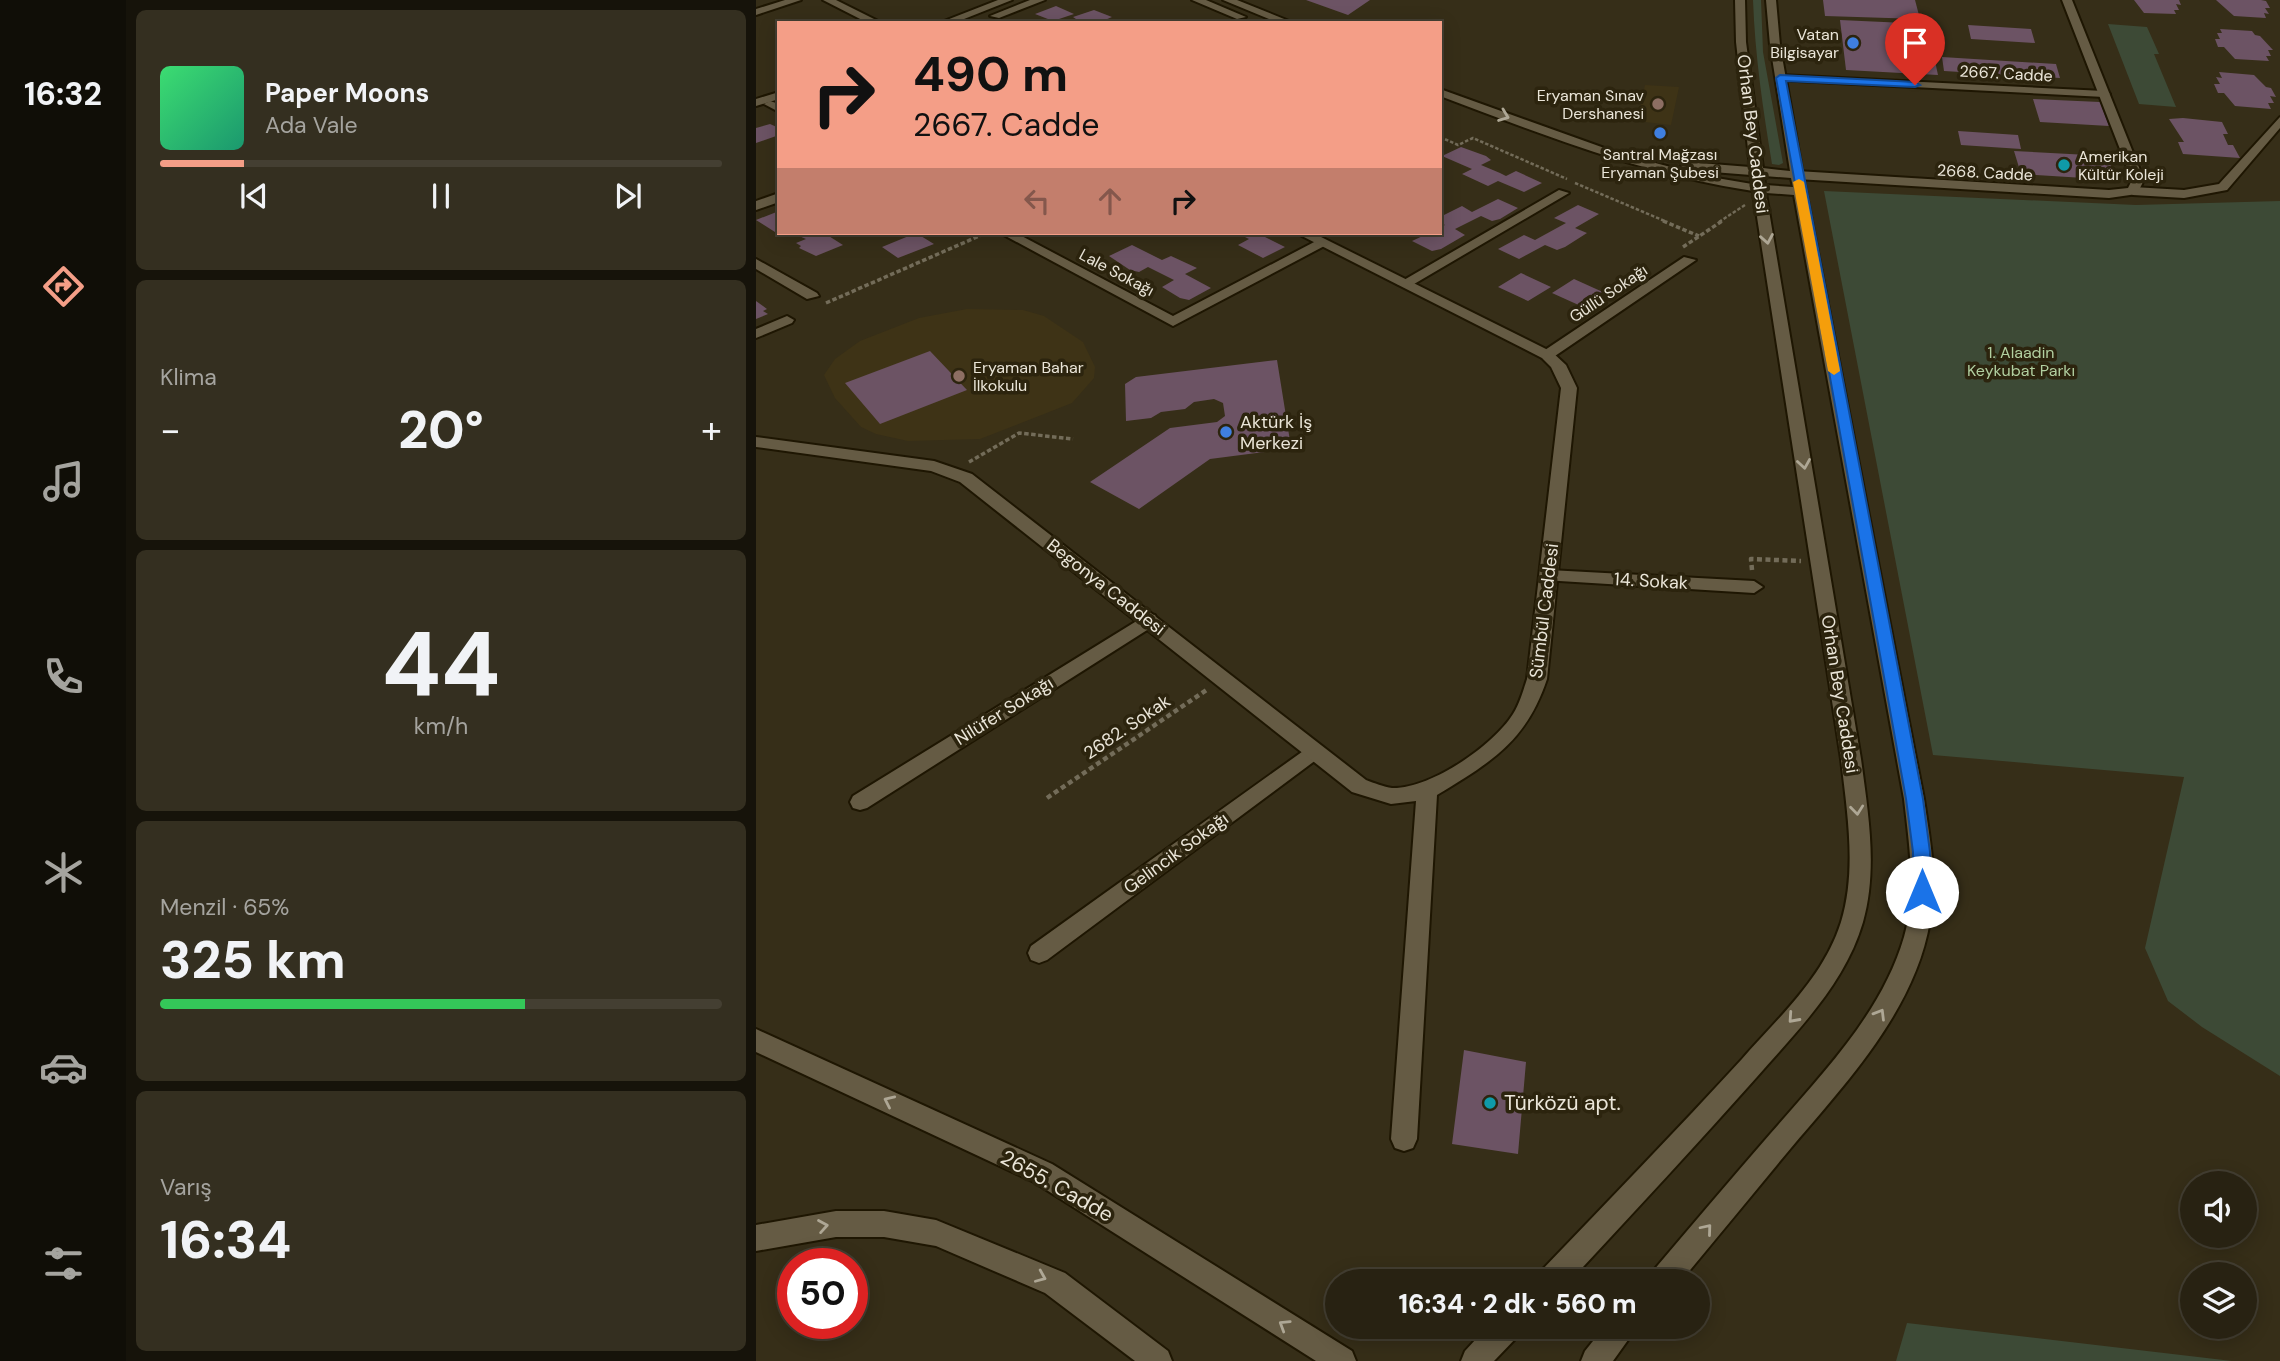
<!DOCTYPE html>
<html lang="tr">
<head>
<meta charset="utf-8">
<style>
	body { margin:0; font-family:"DM Sans",sans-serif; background:#342f20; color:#f1f3f6; height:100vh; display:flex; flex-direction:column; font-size:26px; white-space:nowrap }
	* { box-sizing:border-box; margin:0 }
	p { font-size:23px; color:#a5a49f }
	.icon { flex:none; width:38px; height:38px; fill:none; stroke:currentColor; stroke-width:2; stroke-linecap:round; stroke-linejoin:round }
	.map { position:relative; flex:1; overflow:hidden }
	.side { display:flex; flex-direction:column; gap:10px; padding:10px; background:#16130a; width:630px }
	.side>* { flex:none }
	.guide { position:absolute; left:21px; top:21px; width:665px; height:214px; border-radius:0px; box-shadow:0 4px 18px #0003,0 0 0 2px #443f32; background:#f49e87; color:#111; overflow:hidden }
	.controls { position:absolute; left:1424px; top:1171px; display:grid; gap:14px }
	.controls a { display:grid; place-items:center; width:77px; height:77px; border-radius:50%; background:#282212; box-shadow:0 4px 18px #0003,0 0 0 2px #443f32; font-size:35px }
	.speed { position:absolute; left:21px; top:1248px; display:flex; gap:14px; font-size:35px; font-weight:700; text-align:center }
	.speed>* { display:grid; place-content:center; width:91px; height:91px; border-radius:50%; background:#282212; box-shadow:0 4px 18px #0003,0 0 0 2px #443f32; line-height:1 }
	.speed .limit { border:10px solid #d22; background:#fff; color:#111 }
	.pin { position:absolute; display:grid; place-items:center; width:60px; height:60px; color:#fff; margin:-72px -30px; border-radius:50% 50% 50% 0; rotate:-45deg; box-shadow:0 0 7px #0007 }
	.pin .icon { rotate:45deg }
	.me { position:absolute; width:77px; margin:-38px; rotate:0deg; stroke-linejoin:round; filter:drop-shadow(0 0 5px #0008) }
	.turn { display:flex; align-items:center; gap:24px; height:147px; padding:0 21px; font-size:32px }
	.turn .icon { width:91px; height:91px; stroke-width:2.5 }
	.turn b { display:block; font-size:49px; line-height:60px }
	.lanes { display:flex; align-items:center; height:66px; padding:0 21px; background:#0003; justify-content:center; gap:35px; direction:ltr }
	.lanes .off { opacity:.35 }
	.big { font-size:52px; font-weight:800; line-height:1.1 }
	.side .card { flex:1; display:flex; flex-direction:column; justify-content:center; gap:10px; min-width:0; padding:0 24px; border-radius:10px; background:#342f20 }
	.side .dial { align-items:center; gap:0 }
	.dial b { font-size:91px; line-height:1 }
	.song { display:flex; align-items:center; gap:21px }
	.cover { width:84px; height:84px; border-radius:10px; background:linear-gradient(135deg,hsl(140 70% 55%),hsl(160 70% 35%)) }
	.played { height:7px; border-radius:4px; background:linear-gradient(90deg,#f49e87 15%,#443f32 15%) }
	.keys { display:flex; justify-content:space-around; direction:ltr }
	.heat { display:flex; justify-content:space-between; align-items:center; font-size:38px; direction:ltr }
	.charge { height:10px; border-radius:5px; background:linear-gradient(90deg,#34c759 65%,#443f32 0) }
	.trip { position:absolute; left:569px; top:1269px; width:385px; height:70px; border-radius:35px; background:#282212; box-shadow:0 4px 18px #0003,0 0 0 2px #443f32; font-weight:800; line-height:70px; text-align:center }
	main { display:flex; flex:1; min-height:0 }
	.tab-bar { display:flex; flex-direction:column; width:126px; justify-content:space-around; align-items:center; background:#100e07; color:#a5a49f }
	.tab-bar .icon { width:49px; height:49px }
	.tab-bar .active { color:#f49e87 }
	.tab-bar b { font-size:32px; color:#f1f3f6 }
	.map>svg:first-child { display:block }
	.built { fill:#3e3316 }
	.green { fill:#3d4a36 }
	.building { fill:#6c5364 }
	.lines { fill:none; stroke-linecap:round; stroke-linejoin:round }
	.minor-casing { stroke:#1e1602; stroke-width:4 }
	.tertiary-casing { stroke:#1e1602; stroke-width:4 }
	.secondary-casing { stroke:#1e1602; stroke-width:4 }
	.path-far2 { stroke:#736c59; stroke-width:2.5; stroke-dasharray:3.5 2; stroke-linecap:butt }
	.path-far1 { stroke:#736c59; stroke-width:3.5; stroke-dasharray:4.5 2.5; stroke-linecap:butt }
	.path { stroke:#736c59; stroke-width:4.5; stroke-dasharray:5 3.5; stroke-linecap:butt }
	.minor { fill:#655b44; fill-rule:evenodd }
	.tertiary { fill:#655b44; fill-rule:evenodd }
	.secondary { fill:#655b44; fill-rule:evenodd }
	.oneway { stroke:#aea795 }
	.route { fill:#1a73e8; stroke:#114b97; stroke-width:2 }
	.slow { fill:#f59e0b }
	.shop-dot { fill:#3f7fe0; stroke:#2c240e; stroke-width:2.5 }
	.education-dot { fill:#8d6e63; stroke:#2c240e; stroke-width:2.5 }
	.culture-dot { fill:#0f9aa8; stroke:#2c240e; stroke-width:2.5 }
	.labels { text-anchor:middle; stroke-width:7; stroke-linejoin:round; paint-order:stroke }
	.far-poi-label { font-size:16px; fill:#eae5d8; stroke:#2c240e; text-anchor:end }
	.far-street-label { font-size:16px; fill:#eae5d8; stroke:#2c240e }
	.far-park-label { font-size:16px; fill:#b1cfa0; stroke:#2c240e }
	.street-label { font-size:18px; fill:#eae5d8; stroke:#2c240e }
	.poi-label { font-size:18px; fill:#eae5d8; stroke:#2c240e; text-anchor:start }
	.near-poi-label { font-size:21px; fill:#eae5d8; stroke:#2c240e; text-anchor:start }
	.near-street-label { font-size:21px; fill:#eae5d8; stroke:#2c240e }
</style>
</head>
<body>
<main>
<nav class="tab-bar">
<b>16:32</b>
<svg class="icon active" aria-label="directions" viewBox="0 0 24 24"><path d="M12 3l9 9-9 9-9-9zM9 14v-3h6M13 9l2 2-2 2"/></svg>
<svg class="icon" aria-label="music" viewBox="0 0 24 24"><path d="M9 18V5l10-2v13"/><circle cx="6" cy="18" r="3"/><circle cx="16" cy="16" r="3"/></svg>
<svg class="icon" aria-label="phone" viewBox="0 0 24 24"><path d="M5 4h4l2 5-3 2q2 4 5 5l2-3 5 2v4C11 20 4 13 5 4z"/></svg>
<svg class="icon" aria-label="climate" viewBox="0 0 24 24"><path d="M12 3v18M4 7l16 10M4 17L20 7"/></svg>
<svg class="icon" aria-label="car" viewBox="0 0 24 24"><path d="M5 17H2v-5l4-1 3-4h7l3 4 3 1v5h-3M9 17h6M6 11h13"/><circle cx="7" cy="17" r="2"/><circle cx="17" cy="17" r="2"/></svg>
<svg class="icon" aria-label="filters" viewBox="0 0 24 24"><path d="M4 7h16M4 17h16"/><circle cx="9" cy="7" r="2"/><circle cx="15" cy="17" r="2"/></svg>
</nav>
<section class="side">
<div class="card">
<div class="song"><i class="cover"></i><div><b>Paper Moons</b><p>Ada Vale</p></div></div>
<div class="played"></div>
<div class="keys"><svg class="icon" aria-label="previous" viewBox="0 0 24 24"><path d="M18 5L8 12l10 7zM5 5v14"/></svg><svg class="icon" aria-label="pause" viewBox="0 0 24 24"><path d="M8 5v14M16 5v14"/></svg><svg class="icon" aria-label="next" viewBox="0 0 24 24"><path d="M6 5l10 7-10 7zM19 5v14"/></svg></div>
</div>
<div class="card"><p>Klima</p>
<div class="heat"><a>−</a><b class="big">20°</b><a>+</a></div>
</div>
<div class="card dial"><b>44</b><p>km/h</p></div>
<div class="card"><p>Menzil · 65%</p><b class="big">325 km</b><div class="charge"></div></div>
<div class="card"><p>Varış</p><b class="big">16:34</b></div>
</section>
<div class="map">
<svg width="1524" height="1361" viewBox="0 0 1524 1361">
	<rect width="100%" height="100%" fill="#362e18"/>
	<path class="built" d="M889 85 923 87 915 125 881 121Z
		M211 309 267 310 288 316 327 342 339 367 338 378 316 403 224 439 152 441 120 434 105 427 79 398 68 375 79 359 104 341 163 318Z"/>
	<path class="green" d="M997 0H1005L1007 52 1027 163 1023 165 1016 164C1007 109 999 56 997 0Z
		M1352 24 1391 27 1403 54H1398L1420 107 1383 104Z
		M1068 191 1380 205 1524 201V1076L1446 1027 1412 1001 1389 948 1428 777 1177 755Z
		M1151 1323 1476 1361H1140Z"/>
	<path class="building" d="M550 0H614L592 15Z
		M1067 0H1159L1164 19 1069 16Z
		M1378 0H1423L1425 5 1420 4 1423 10H1418L1420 14 1388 13Z
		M1460 0H1505L1510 1 1514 8H1509L1513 14 1508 13 1510 18 1478 16Z
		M300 6 318 14 297 21 279 14Z
		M338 10 356 17 342 23H326L317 17Z
		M1084 20 1171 24 1182 75 1090 70Z
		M1212 25 1275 29 1279 43 1215 39Z
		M1464 29 1496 31 1499 35 1504 36 1517 50H1512L1515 56H1510L1513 61 1479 59 1468 47H1462L1459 39H1464L1461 33H1466Z
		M1186 57 1300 64 1304 78 1188 71Z
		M1463 72 1498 75 1510 87 1515 88 1520 97 1514 96 1518 103H1512L1515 109 1479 106 1468 93H1462L1458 84H1464L1460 77 1466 78Z
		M1277 99 1344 102 1353 126 1284 122Z
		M1427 118 1466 122 1472 134H1467L1472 145H1477L1484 158 1427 154 1422 142H1428L1413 119Z
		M14 124 23 128V135L0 143V128Z
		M1202 131 1262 135 1265 149 1205 145Z
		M705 147 730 156 735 160 725 165 744 173 750 176 760 171 786 183 768 192 742 181 732 186 706 174 716 169 686 156Z
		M1258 151 1351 156 1360 180 1265 174Z
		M742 199 762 208 744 219 736 221 725 216 699 229 709 235 685 249 676 251 656 241 673 233H684V227L689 225 684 222V217L706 206 716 212Z
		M822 205 843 214 819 228 831 233 809 247 801 250 789 245 763 259 742 249 768 235 779 240 810 223 798 218Z
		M23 211V230L19 232 0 220Z
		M36 233H68L87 245 60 256 43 248 45 246 40 243 50 239Z
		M160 233 178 244 142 258 126 247Z
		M481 233H501L529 247 507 258 482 245 493 239Z
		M376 245 406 260 415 256 441 268 429 274 455 288 433 300 424 298 406 287 418 280 392 267 383 272 374 270 353 256Z
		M765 273 795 287 772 301 742 287Z
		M818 279 849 293 827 307 796 293Z
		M0 301 11 309 7 311 12 314 0 319Z
		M174 351 211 390 124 424 89 383Z
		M521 360 534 441 524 450 454 459 383 509 334 482 414 428 461 422 469 416 467 403 458 399 438 402 429 409 405 412 395 418 370 421 369 384 380 377Z
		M708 1050 770 1062 762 1154 696 1144Z"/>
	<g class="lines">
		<g class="minor-casing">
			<path id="minor" d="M1024 75 1348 91 1354 94 1348 97 1020 80V76Z
				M14 101 23 104V112L8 104Z
				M1524 117V128L1471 190 1428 198 1377 195 1371 191 1377 187 1428 190 1463 184Z
				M803 190 813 193 653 287 641 284Z
				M23 193V202L0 210V201Z
				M244 233H260L417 316 562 240 574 243 417 326Z
				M928 257 940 260 796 358H786V352Z
				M0 259 61 293 63 296 51 299 0 269Z
				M793 570 998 581 1007 587 998 593 787 580 784 576Z
				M392 614 399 615 401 620 399 625 111 808 104 810 97 808 94 802 97 796Z
				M557 744 564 747 567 752 564 757 291 960 283 963 275 960 272 953 275 946Z
				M0 1029 296 1164 596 1351 600 1361H560L278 1182 0 1052Z
				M80 1211H128L180 1220 309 1273 412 1351 416 1361H379L289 1293 180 1246 128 1237H80L0 1251V1225Z"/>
		</g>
		<g class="tertiary-casing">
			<path id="tertiary" d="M29 0H45L0 15V9Z
				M67 0H80L126 23H112Z
				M1306 0H1316L1388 180 1381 194 1353 198 1041 179 1035 175 1041 171 1353 190 1372 188 1376 180Z
				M540 233H557L796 352 810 365 821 388 791 679C770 742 735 762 681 795L661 1139 657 1148 648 1151 639 1148 635 1139 660 801 635 804 596 792 204 482 175 471 0 447V437L178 461 216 474 610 780C618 783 628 787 636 788 674 789 737 746 757 714 764 703 767 691 771 679L805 388 795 367 786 358Z
				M31 316 38 320 36 323 0 338V329Z"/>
		</g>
		<g class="secondary-casing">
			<path id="secondary" d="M242 0H256L198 23H183Z
				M274 0H289L243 18 234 16Z
				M436 0H450L490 17 481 19Z
				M467 0H481L538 23H523Z
				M979 0H989L990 42 1007 168 1034 171 1014 45 1010 0H1020L1024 45 1047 175 1168 799C1174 839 1182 881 1174 921 1159 1012 1087 1086 1030 1154 995 1196 960 1239 925 1281H893L897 1271C936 1225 975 1179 1015 1133 1066 1074 1126 1013 1148 937 1161 892 1153 844 1148 799L1038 195 1010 193 1105 759C1112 812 1122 869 1107 922 1089 984 1041 1031 1000 1078 939 1147 876 1214 814 1281H781L785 1271C852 1201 920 1131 986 1059 1022 1018 1068 977 1085 922 1101 870 1091 812 1085 759L997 191C888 175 787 135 684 96V89L865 154 949 176 996 184 995 175 931 170 925 166 931 162 994 167 980 42ZM1008 176 1035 178 1037 187 1009 185Z
				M23 92V99L0 106V99Z
				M732 1326H766L762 1336 738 1361H705L709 1351Z
				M849 1326H882L857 1361H825L829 1351Z"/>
		</g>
		<path class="path-far2" d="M684 137 702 145 717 138 811 179
			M819 183 911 222
			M963 222 989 205"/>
		<path class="path-far1" d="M907 221 943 236
			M927 247 966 221
			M70 303 230 233
			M213 462 263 433 317 439"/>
		<path class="path" d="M996 570 995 559 1045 561
			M291 798 452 689"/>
		<use href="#minor" class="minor"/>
		<use href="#tertiary" class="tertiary"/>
		<use href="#secondary" class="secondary"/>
	</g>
	<defs><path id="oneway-chevron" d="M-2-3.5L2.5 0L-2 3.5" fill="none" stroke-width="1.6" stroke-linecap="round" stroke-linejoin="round" transform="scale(1.75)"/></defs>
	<g class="oneway">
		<use href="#oneway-chevron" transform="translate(748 116) rotate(21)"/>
		<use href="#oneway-chevron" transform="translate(1011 239) rotate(80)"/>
		<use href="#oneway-chevron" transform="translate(1048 464) rotate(81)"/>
		<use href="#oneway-chevron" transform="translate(1101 810) rotate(84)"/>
		<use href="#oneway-chevron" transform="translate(1124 1014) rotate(-59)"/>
		<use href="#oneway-chevron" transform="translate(1037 1018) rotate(132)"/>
		<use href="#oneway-chevron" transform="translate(133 1101) rotate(-155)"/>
		<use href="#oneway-chevron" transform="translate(67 1226) rotate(-10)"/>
		<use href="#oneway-chevron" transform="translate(951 1229) rotate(-50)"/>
		<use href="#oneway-chevron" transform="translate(285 1277) rotate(23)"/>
		<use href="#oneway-chevron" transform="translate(528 1325) rotate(-148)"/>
	</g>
	<path class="route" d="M1024 75 1159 82 1164 85 1159 87 1030 81 1167 799 1174 852 1175 892 1166 900 1156 892 1157 852 1150 799 1020 78Z"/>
	<path class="slow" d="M1043 179 1048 182 1084 371 1078 375 1072 371 1037 182Z"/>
	<g class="shop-dot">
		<circle cx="1097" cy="43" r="7"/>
		<circle cx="904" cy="133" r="7"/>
		<circle cx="470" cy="432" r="7"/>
	</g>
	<g class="education-dot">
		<circle cx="902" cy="104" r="7"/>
		<circle cx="203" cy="376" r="7"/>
	</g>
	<g class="culture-dot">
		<circle cx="1308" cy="165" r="7"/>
		<circle cx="734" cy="1103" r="7"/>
	</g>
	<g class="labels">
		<g class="far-poi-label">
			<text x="1083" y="40">Vatan<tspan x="1083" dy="18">Bilgisayar</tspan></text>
			<text x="888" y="101">Eryaman Sınav<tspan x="888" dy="18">Dershanesi</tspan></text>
			<text x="904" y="160" text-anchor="middle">Santral Mağzası<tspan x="904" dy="18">Eryaman Şubesi</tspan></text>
			<text x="1322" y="162" text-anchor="start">Amerikan<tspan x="1322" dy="18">Kültür Koleji</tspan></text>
			<text x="217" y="373" text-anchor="start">Eryaman Bahar<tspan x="217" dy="18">İlkokulu</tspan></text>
		</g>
		<g class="far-street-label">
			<text transform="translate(1250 73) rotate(3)" y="6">2667. Cadde</text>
			<text transform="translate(1229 172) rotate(3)" y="6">2668. Cadde</text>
			<text transform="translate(361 272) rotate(28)" y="6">Lale Sokağı</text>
			<text transform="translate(852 293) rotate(-34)" y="6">Güllü Sokağı</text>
		</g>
		<g class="far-park-label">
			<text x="1265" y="358">1. Alaadin<tspan x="1265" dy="18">Keykubat Parkı</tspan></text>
		</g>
		<g class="street-label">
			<text transform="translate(997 134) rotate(83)" y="6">Orhan Bey Caddesi</text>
			<text transform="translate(895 581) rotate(3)" y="6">14. Sokak</text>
			<text transform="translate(350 587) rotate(38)" y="6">Begonya Caddesi</text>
			<text transform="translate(788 611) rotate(-83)" y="6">Sümbül Caddesi</text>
			<text transform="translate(1084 694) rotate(81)" y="6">Orhan Bey Caddesi</text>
			<text transform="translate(248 711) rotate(-32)" y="6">Nilüfer Sokağı</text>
			<text transform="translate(371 727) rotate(-34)" y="6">2682. Sokak</text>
			<text transform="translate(420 853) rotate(-36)" y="6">Gelincik Sokağı</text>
		</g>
		<g class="poi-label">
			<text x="484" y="428">Aktürk İş<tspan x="484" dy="21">Merkezi</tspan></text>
		</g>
		<g class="near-poi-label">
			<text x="748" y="1110">Türközü apt.</text>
		</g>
		<g class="near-street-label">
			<text transform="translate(301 1186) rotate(29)" y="7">2655. Cadde</text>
		</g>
	</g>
</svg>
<div class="controls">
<a><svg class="icon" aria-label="sound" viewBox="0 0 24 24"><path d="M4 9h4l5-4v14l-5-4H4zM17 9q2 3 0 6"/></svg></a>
<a><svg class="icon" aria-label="layers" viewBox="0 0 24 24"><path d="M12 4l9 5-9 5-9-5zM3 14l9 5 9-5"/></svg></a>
</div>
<div class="speed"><div class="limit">50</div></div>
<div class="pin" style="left:1159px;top:85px;background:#d93025"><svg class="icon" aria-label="arrive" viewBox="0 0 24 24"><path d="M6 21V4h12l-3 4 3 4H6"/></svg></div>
<svg class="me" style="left:1166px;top:892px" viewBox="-20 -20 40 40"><circle r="19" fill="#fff"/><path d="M0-13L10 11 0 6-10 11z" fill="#1a73e8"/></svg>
<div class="trip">16:34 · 2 dk · 560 m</div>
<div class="guide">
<div class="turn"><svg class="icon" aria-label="right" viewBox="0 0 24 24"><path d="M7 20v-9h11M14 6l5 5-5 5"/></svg><div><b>490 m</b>2667. Cadde</div></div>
<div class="lanes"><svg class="icon off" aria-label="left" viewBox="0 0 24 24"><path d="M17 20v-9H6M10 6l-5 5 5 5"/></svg><svg class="icon off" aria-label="ahead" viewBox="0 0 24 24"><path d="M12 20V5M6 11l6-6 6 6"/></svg><svg class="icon" aria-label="right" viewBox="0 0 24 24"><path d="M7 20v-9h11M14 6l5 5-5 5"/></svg></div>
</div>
</div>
</main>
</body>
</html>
